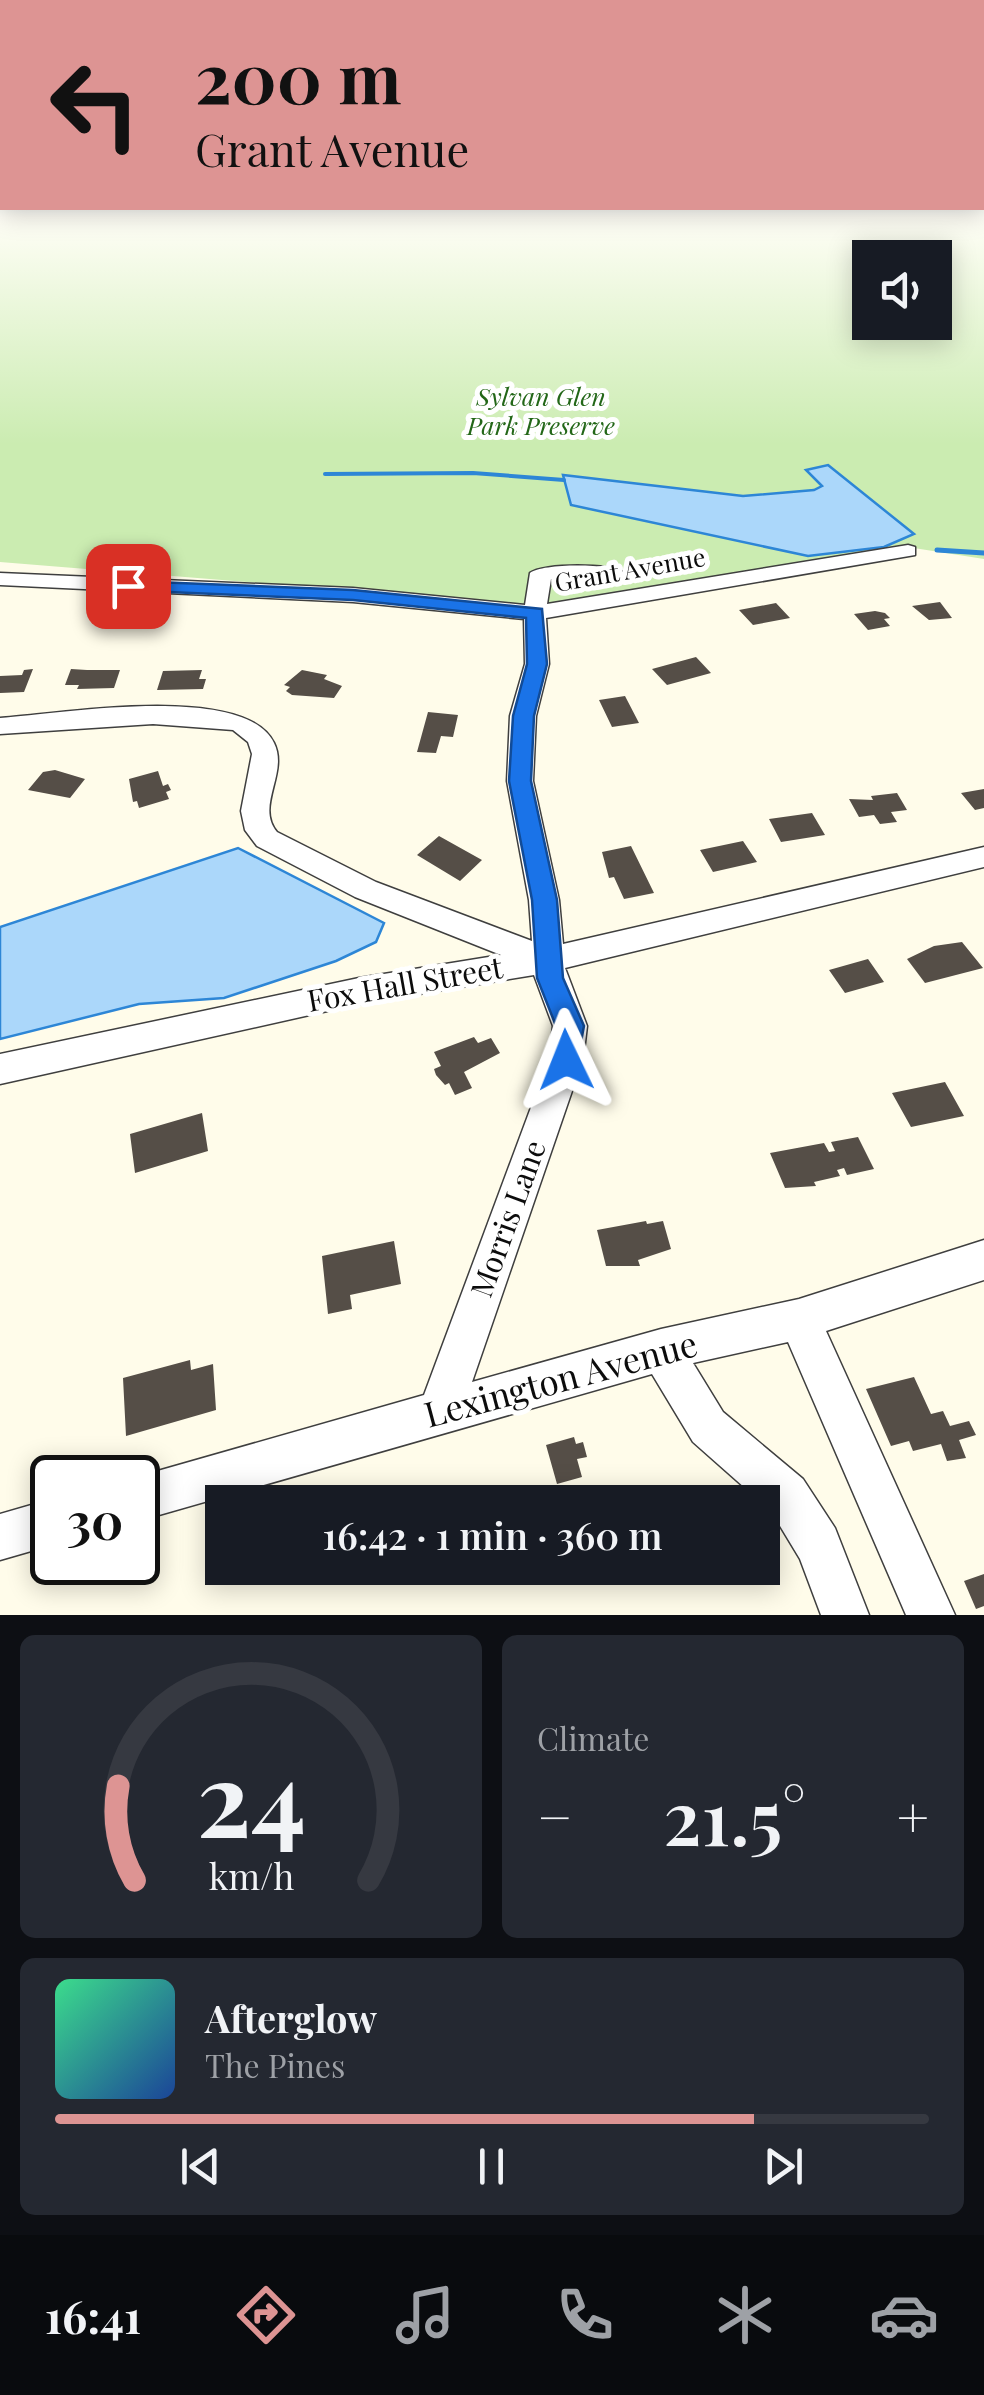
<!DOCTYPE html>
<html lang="en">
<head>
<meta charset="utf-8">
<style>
	body { margin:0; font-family:"Playfair Display",serif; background:#242831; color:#f1f3f6; height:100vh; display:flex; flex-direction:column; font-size:38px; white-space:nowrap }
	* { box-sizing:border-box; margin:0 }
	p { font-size:32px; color:#9ea1a6 }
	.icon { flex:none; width:55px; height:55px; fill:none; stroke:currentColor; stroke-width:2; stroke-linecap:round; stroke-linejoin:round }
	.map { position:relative; height:1615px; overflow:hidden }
	.drawer { display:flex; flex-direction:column; gap:20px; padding:20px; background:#0d0f14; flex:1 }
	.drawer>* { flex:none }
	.guide { position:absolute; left:0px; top:0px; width:985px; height:210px; box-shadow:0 5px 25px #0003; background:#dd9493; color:#111; overflow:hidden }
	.tools { position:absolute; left:852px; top:240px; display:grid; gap:20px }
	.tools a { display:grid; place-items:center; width:100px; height:100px; border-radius:0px; background:#171b24; box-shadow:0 5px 25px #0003; font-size:50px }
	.speed { position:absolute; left:30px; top:1455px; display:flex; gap:20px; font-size:50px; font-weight:700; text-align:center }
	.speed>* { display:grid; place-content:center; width:130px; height:130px; border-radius:50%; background:#171b24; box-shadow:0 5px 25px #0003; line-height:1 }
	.speed .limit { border:5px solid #111; border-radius:15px; background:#fff; color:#111 }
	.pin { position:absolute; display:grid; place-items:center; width:85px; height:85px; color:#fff; margin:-42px; border-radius:20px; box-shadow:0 5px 15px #0006 }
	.me { position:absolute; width:110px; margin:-55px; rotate:358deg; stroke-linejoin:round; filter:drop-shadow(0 0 8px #0008) }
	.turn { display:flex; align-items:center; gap:35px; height:210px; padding:0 30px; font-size:45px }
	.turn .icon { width:130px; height:130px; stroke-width:2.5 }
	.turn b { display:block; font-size:70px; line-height:85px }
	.big { font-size:75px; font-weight:600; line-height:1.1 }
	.drawer .card { flex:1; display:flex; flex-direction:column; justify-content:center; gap:15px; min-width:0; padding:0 35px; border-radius:15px; background:#242831 }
	.drawer .dial { align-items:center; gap:0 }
	.dial svg { height:260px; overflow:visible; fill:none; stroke:#363941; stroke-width:7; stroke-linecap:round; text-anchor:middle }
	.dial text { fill:#f1f3f6; stroke:none }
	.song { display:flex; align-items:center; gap:30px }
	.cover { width:120px; height:120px; border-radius:15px; background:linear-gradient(135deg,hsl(150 70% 55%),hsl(220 70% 35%)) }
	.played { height:10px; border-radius:5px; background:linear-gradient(90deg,#dd9493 80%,#363941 80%) }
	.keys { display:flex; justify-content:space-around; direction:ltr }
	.heat { display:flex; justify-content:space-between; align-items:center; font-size:55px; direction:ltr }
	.drawer .tiles { flex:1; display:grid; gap:20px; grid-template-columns:1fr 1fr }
	.card:last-child { grid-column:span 2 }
	.trip { position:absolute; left:205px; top:1485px; width:575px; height:100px; border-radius:0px; background:#171b24; box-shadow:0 5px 25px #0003; font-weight:600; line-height:100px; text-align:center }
	.dock { display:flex; height:160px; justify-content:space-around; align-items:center; background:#090b0e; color:#9ea1a6 }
	.dock .icon { width:70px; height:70px }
	.dock .active { color:#dd9493 }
	.dock b { font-size:45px; color:#f1f3f6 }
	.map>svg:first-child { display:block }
	.green { fill:#cbecb1; fill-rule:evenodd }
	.water { fill:#abd7fa; stroke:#2d86d6; stroke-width:2.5 }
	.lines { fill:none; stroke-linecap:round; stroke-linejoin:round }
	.stream-far1 { stroke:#2d86d6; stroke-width:4 }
	.stream { stroke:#2d86d6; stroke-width:5 }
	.building { fill:#554e47 }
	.minor-casing { stroke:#3f3f3f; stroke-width:3 }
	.minor { fill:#fff; fill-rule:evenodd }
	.route { fill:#1a73e8; stroke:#114b97; stroke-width:2.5 }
	.labels { text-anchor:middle; stroke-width:10; stroke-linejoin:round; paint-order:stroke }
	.far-park-label { font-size:25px; font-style:italic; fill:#236718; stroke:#fff }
	.far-street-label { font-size:25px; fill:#0c0c0c; stroke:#fff }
	.street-label { font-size:30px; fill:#0c0c0c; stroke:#fff }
	.near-street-label { font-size:35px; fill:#0c0c0c; stroke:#fff }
</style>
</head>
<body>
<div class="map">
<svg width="984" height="1615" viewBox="0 0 984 1615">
	<rect width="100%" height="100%" fill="#fffcea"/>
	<path class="green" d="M0 218H984V559L901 546 556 607 0 562ZM870 258H935V322H870Z"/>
	<path class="water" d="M828 465 914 534 884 547 808 556 571 505 563 475 743 496 814 490 822 486 806 470Z
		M238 848 384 923 376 942 336 961 224 998 139 1004 0 1039V927Z"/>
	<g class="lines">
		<path class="stream-far1" d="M325 474 473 473 564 480"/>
		<path class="stream" d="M937 550 984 553"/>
	</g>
	<path class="building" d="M940 602 952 618 929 620 912 606Z
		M776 603 790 618 753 625 739 610Z
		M875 611 885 613 890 618 884 619 890 626 868 630 854 614Z
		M696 657 711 673 667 685 652 669Z
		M33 669 24 692 0 693V676L22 675 24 670Z
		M71 669 87 670H120L114 688 77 689 79 685H65Z
		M202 670 199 679H206L203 689 157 690 163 671Z
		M302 670 327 675 324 679 342 686 334 698 292 695 286 691 290 687 284 685Z
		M625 696 639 723 612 727 599 700Z
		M428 712 458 715 453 737 441 736 436 753 417 752Z
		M55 770 85 779 70 798 28 790 43 772Z
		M158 771 163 786 168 784 171 790 166 792 169 799 139 808 137 801 133 802 129 779Z
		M984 789V808L975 810 961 793Z
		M897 793 907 810 891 812 897 822 880 824 874 815 859 817 849 799 873 800 871 796Z
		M812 813 825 835 781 842 769 819Z
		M439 836 482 860 460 881 417 855Z
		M743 841 757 862 713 872 700 850Z
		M631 846 654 893 624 899 614 877 609 878 602 852Z
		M962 942 983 968 925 983 907 959 934 946Z
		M868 959 884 982 845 993 829 970Z
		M474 1037 478 1043 491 1038 500 1053 464 1072 472 1088 455 1095 449 1083 445 1085 436 1075 434 1069 441 1066 434 1052Z
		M945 1082 964 1116 911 1127 892 1093Z
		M202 1113 208 1151 135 1173 130 1134Z
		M858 1137 874 1169 847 1175 844 1168 837 1170 840 1176 814 1182 816 1186 785 1188 770 1153 824 1143 829 1152 835 1151 831 1142Z
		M646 1221 647 1224 663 1221 671 1249 638 1260 640 1266H606L597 1230Z
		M394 1241 401 1284 350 1295 352 1309 328 1314 322 1256Z
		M190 1360 191 1370 213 1364 216 1410 126 1436 123 1378Z
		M914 1377 931 1414 943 1411 950 1426 969 1421 976 1435 959 1440 966 1458 947 1461 941 1444 913 1451 909 1441 891 1446 866 1389Z
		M574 1437 576 1444 583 1442 587 1457 577 1459 582 1477 557 1484 546 1445Z
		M984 1574V1606L976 1609 964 1581Z"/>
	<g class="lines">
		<g class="minor-casing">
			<path id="minor" d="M908 545 915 547V555L546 618 549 664 536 716 533 781 559 900 563 944 984 847V867L565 968 587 1026 583 1059 472 1382 661 1329 799 1299 984 1240V1280L826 1331 955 1615H906L788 1342 693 1363 723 1412 803 1479 835 1528 869 1615H821L800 1559 771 1511 693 1442 652 1374 138 1521V1478H133L424 1395 549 1059 553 1026 534 975 359 1004 0 1084V1054L359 978 501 955 355 897 257 846 245 830 241 811 252 754 248 742 233 730 153 724 0 734V718C59 714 245 682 274 743 289 773 255 806 277 832L376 882 532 941 529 900 507 781 510 716 525 664 524 619 353 602 0 585V573L353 588 525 605 530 573C542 563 613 563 625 573L614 579H551L547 604Z
				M52 1499V1545L0 1560V1514Z"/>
		</g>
		<use href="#minor" class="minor"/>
	</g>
	<linearGradient id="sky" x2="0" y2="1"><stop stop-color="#8fc2ef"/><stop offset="0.49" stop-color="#fffef6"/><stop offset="1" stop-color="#fffef6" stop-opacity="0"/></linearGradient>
	<rect width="984" height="444" fill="url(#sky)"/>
	<path class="route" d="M128 581 353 590 542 609 547 664 534 716 531 781 557 900 563 978 584 1026 576 1068 566 1072 556 1068 552 1060 556 1026 537 978 532 900 509 781 513 716 527 664 526 618 353 600 122 590 120 586Z"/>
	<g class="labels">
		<g class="far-park-label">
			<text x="541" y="406">Sylvan Glen<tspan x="541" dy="29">Park Preserve</tspan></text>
		</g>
		<g class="far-street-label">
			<text transform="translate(630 570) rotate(-10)" y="9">Grant Avenue</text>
		</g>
		<g class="street-label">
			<text transform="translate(405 985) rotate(-10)" y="10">Fox Hall Street</text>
			<text transform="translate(509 1219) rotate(-70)" y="10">Morris Lane</text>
		</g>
		<g class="near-street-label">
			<text transform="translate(561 1380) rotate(-15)" y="12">Lexington Avenue</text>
		</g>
	</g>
</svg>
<div class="tools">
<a><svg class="icon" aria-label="sound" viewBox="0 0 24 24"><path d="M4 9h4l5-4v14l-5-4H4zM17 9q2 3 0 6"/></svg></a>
</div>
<div class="speed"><div class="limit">30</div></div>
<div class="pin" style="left:128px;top:586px;background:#d93025"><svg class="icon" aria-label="arrive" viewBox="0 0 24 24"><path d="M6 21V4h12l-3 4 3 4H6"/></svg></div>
<svg class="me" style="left:566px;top:1060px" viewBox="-20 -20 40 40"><path d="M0-17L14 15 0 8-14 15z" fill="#1a73e8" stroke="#fff" stroke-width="4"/></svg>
<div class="trip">16:42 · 1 min · 360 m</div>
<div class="guide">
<div class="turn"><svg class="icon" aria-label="left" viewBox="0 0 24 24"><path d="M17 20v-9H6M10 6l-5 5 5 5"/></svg><div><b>200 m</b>Grant Avenue</div></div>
</div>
</div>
<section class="drawer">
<div class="tiles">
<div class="card dial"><svg viewBox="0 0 100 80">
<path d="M14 69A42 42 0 1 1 86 69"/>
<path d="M14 69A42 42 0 0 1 9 40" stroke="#dd9493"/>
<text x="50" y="56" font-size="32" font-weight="700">24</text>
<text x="50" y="72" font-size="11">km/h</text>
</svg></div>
<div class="card"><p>Climate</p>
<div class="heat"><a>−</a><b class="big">21.5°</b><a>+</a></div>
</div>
<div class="card">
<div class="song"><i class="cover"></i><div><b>Afterglow</b><p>The Pines</p></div></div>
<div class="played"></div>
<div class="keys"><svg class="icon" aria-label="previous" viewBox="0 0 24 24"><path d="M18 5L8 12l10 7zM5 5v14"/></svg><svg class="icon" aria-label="pause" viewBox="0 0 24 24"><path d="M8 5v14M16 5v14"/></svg><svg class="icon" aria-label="next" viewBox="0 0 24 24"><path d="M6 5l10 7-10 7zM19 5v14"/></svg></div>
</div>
</div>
</section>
<nav class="dock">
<b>16:41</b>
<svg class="icon active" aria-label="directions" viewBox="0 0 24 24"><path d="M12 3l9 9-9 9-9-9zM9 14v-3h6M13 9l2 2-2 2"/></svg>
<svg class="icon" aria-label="music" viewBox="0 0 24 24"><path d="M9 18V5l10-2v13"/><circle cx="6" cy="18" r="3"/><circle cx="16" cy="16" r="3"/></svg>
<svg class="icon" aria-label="phone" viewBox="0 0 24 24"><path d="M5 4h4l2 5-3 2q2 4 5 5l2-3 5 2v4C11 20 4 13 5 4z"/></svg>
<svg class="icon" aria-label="climate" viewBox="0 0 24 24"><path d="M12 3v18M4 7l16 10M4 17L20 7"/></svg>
<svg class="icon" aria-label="car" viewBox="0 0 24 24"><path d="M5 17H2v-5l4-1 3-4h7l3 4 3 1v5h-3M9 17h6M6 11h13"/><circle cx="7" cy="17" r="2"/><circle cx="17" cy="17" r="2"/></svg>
</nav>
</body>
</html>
